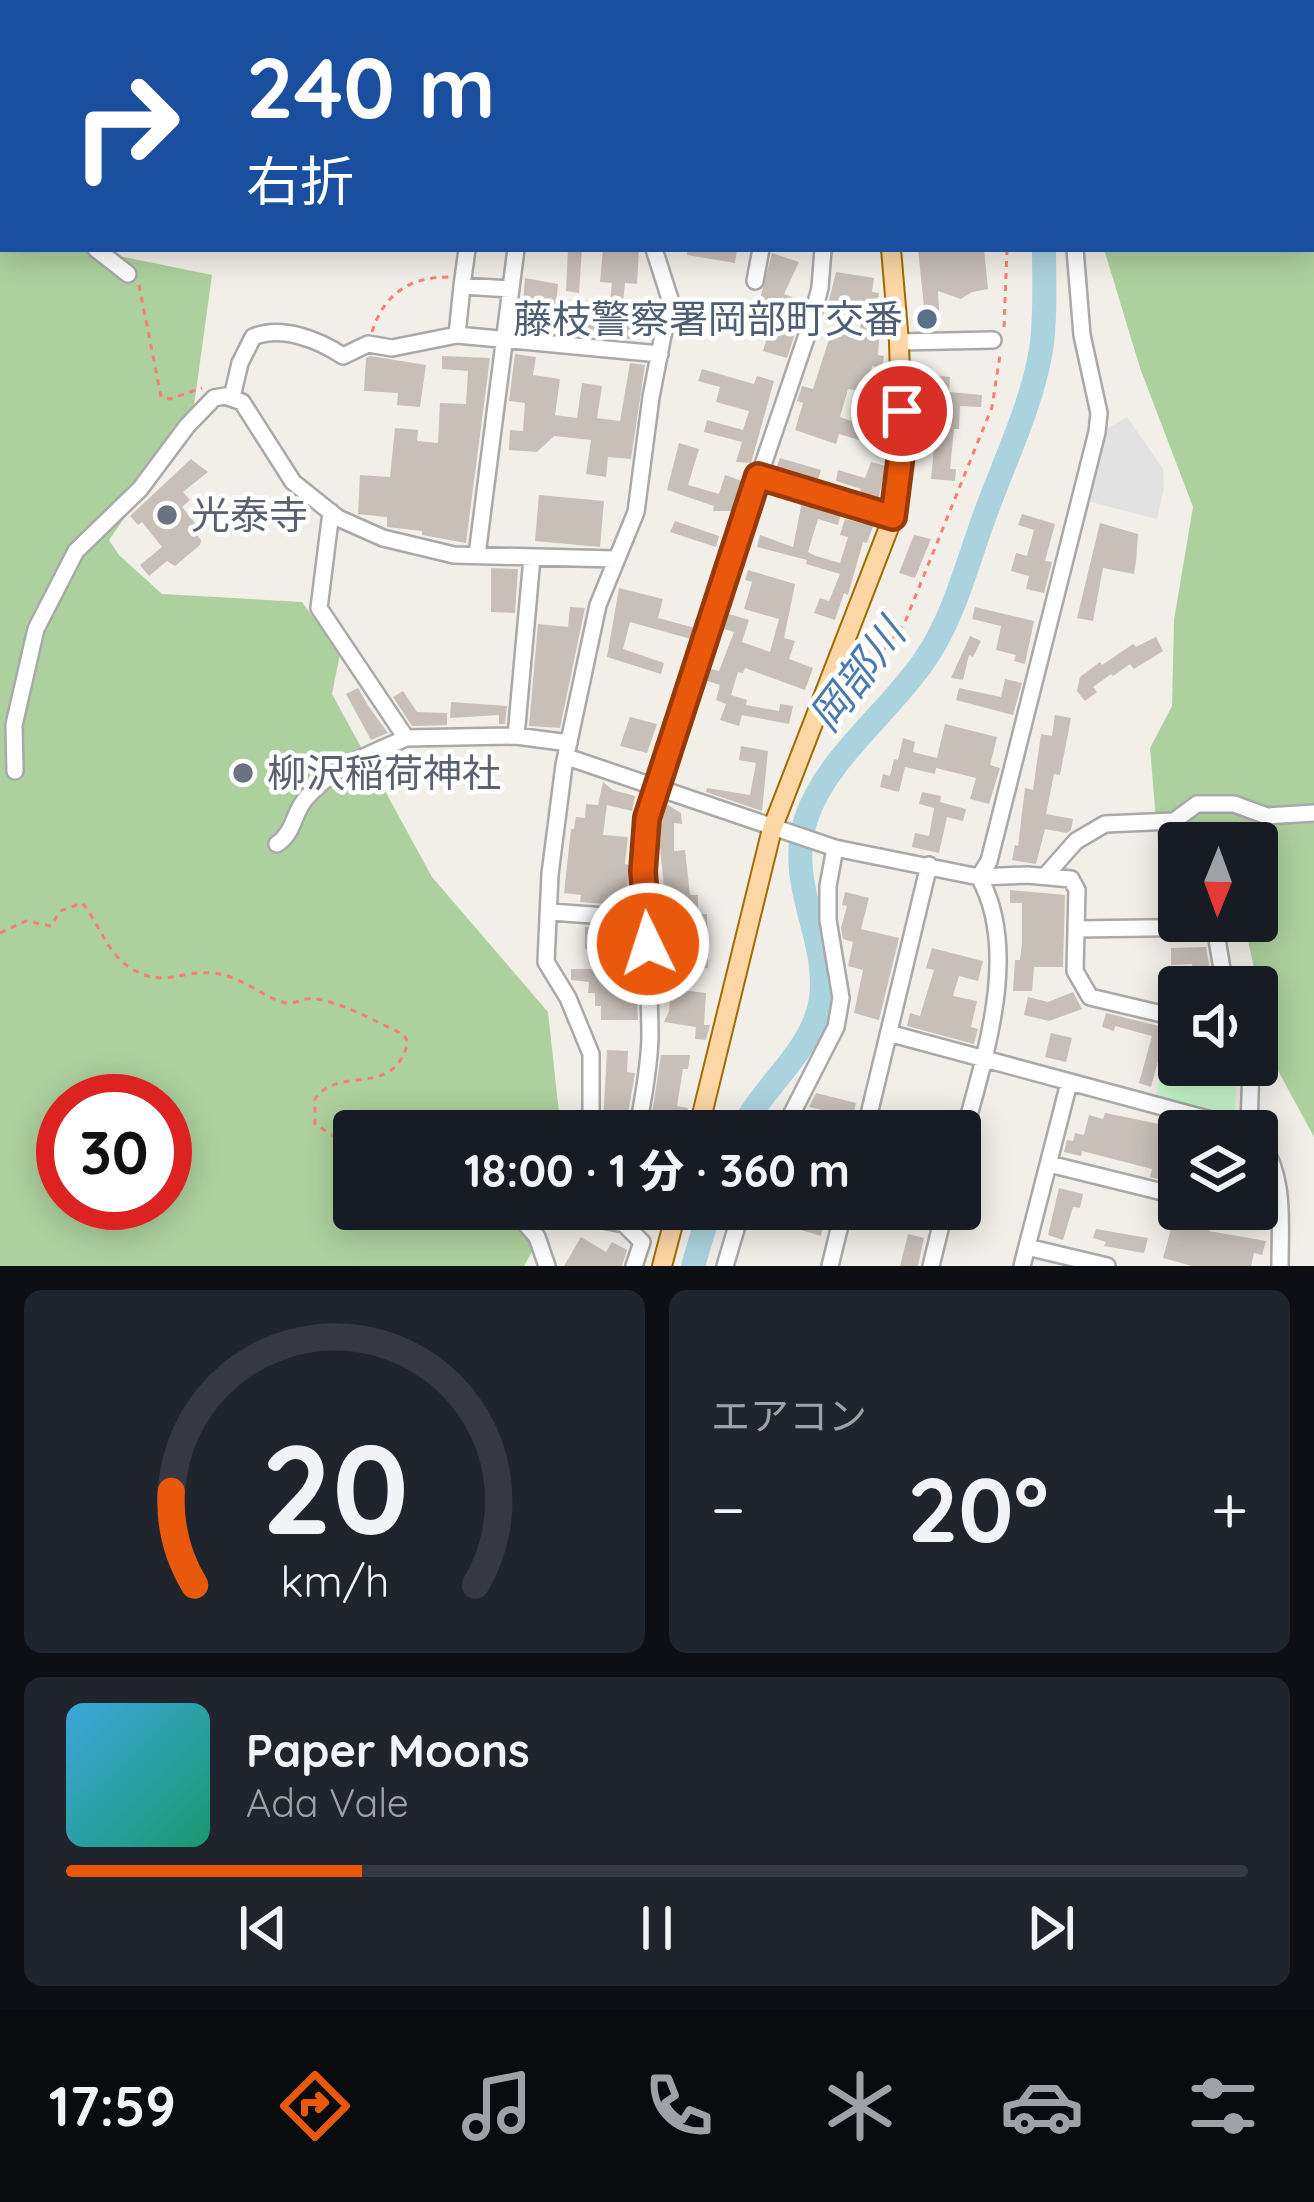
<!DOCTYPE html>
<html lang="ja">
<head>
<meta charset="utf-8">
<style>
	body { margin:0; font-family:Quicksand,"Noto Sans JP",sans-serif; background:#20242c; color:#f1f3f6; height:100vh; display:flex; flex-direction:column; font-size:45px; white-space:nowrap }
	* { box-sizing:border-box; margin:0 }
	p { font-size:39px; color:#9ea1a6 }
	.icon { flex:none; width:66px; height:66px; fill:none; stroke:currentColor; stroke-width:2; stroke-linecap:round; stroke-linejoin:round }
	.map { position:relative; height:1266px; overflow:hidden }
	.drawer { display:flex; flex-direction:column; gap:24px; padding:24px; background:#0d0f14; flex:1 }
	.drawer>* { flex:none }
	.guide { position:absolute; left:0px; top:0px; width:1314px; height:252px; box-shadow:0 6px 30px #0003; background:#1a4fa0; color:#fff; overflow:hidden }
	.needle { width:78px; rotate:181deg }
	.buttons { position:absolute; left:1158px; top:822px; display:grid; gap:24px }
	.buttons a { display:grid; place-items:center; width:120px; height:120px; border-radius:12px; background:#171b24; box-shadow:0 6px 30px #0003; font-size:60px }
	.speed { position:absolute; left:36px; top:1074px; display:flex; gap:24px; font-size:60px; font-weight:700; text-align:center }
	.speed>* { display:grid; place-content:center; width:156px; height:156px; border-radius:50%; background:#171b24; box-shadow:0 6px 30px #0003; line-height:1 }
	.speed .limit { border:18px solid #d22; background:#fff; color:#111 }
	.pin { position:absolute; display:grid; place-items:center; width:102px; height:102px; color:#fff; margin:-51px; border:6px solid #fff; border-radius:50%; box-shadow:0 3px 12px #0007 }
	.me { position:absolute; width:132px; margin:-66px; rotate:356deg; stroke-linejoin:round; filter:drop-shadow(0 0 9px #0008) }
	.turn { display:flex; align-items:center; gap:42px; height:252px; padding:0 48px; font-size:54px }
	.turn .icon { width:156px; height:156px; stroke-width:2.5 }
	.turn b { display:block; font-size:84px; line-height:102px }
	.big { font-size:90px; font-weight:800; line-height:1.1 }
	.drawer .widget { flex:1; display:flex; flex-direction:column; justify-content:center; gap:18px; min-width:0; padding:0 42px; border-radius:18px; background:#20242c }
	.drawer .dial { align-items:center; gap:0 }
	.dial svg { height:312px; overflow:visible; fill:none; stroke:#363941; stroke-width:7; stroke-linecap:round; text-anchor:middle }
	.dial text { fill:#f1f3f6; stroke:none }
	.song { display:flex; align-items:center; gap:36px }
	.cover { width:144px; height:144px; border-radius:18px; background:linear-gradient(135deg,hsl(200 70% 55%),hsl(160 70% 35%)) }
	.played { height:12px; border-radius:6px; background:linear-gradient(90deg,#ea580c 25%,#363941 25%) }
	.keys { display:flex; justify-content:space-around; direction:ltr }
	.heat { display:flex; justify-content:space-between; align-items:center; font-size:66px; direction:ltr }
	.drawer .tiles { flex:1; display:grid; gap:24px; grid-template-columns:1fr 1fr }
	.widget:last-child { grid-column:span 2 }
	.trip { position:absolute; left:333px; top:1110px; width:648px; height:120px; border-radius:12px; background:#171b24; box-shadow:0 6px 30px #0003; font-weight:800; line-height:120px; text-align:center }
	.dock { display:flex; height:192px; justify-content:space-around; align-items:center; background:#090b0e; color:#9ea1a6 }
	.dock .icon { width:84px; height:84px }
	.dock .on { color:#ea580c }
	.dock b { font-size:54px; color:#f1f3f6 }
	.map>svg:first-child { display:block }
	.grass { fill:#cdebb0 }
	.forest { fill:#add19e; fill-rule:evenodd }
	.park { fill:#c8facc }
	.parking { fill:#e2e2e2 }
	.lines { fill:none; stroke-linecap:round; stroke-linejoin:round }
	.river { stroke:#aad3df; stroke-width:24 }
	.building { fill:#c7bfb8 }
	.minor-casing { stroke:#a9a9a9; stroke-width:20 }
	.major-casing { stroke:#a06b00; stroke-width:22 }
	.path { stroke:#fa8072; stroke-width:3; stroke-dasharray:6 6; stroke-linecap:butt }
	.minor { stroke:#fff; stroke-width:15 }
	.major { stroke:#fcd6a4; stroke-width:18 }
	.route-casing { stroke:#983908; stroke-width:30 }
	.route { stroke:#ea580c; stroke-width:21 }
	.service-dot { fill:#5c6f8a; stroke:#fff; stroke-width:4.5 }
	.worship-dot { fill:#6b7280; stroke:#fff; stroke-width:4.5 }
	.labels { text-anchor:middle; stroke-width:9; stroke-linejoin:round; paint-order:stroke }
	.service-label { font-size:39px; fill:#4e5e75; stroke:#fff; text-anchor:end }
	.worship-label { font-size:39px; fill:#5b616d; stroke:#fff; text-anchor:start }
	.water-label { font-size:42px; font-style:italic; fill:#4a7aab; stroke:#fff }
</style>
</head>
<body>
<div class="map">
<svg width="1314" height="1266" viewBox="0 0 1314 1266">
	<rect width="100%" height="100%" fill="#f2efe9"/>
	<path class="grass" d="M1201 0H1314V250L1311 3Z"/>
	<path class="forest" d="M0 237 3 249H85L212 275 192 420 109 540 119 555 162 594 302 602 340 654 332 694 432 877 548 1012 561 1131H354V1209H556L524 1266H0ZM63 1101H165V1203H63Z
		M1311 244 1314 250V1137L1276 1067 1248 941 1220 921H1257V843H1179V893L1161 880 1150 748 1172 706 1174 620 1193 507 1140 368 1104 249H1311Z"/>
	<path class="park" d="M1172 1030 1179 1031V1065H1238L1234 1116 1155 1098Z"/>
	<path class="parking" d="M1127 417 1163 469 1164 488 1157 519 1087 501 1105 430Z"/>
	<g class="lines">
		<path class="river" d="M1033 0V3
			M741 1131C762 1086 814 1050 821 999 829 936 785 885 806 819 825 759 892 710 926 658 953 618 966 568 982 523 1002 466 1031 409 1041 350 1046 317 1044 282 1044 249
			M693 1266 710 1209"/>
	</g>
	<path class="building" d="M568 249H582L579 293 566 291Z
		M603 249H639L637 284 625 283 622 313 633 314 630 339 521 329 525 278 558 284 555 317H559L558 322 585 325 586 310 609 312 612 283 600 282Z
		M688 249H737L735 263 687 255Z
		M918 249H984L988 289 972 292 961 299 938 291 939 310 925 317Z
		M772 253 799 262 784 294 795 298 788 317 799 321 787 358 763 351 771 324 764 322 771 302 760 299Z
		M836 272 874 278 872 292 879 293 875 314 881 316 878 355 884 356 882 368 872 366 867 392 848 389 840 417 863 425 859 440 839 434 836 444 795 430 803 403 797 401 802 386 813 389 833 327 860 331 863 311 828 304Z
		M515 354 536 357 533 375 560 379 555 415 577 418 582 383 602 386 597 418 620 421 630 363 645 365 631 459 608 457 606 477 586 474 591 440 554 436 537 452 509 450 510 430 523 431 525 403 509 401Z
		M370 356 426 365 420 407 397 405 398 393 364 391 366 358Z
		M442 356 490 358 466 543 422 535V531L387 527V517L358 514 360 475 390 477 395 428 418 430 417 441 438 443 440 403 466 404 468 371 442 369Z
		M702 369 754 384 757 376 774 381 751 463 736 462 742 442 704 432 707 420 743 430 749 411 716 402 720 387 698 381Z
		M933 375 950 377 949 392 982 395 981 407 960 406 959 429H954L950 469H956L955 481 931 479 934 448H927L928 428Z
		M679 443 699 449 688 485 719 494 725 475 742 481 734 511H713L714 506 667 490Z
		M780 458 821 470 817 482 776 469Z
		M191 459 208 472 183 492 190 500 182 507 199 528 195 532 201 540 200 545 175 566 167 561 149 576 140 565 162 547 142 522 138 525 130 516Z
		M871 462 886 466 878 500 860 494 861 489 836 481 838 470 865 478Z
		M539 495 604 501 600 547 535 541Z
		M802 502 841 514 838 525 818 519 808 552 816 556 840 563 848 537 840 535 845 519 873 526 867 543 863 542 848 595 844 593 835 620 814 613 820 598 829 601 840 574 806 564 807 560 757 547 760 535 793 547Z
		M1022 514 1055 524 1045 561 1052 562 1044 593 1026 589 1029 576 1011 571 1016 553 1027 556 1034 530 1018 525Z
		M675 521 719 536 716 547 670 532Z
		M1100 523 1138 534 1136 562 1134 574 1103 568 1093 621 1077 618Z
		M914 535 931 539 915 578 899 573Z
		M491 568 518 569 515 613 491 612Z
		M748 570 795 584 784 638 795 641 789 659 813 668 805 690 745 668 743 673 738 672 731 695 747 700 746 705 779 711 780 704 793 706 789 724 742 715 739 726 720 720 726 704 716 700 720 685 704 680 708 668 719 671 734 632 724 629 729 614 749 620 742 642 770 652 779 619 744 609 752 582 745 580Z
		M619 588 663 599 658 618 695 628 691 639 630 622 623 649 664 663 661 674 607 657Z
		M570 607 585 608 560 728 529 726 538 624 568 627Z
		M975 607 1034 621 1025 664 1014 661 1016 655 996 650 1001 626 972 619Z
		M970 636 981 641 973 657 969 655 963 680 951 678Z
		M1156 637 1163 651 1134 669 1130 664 1113 676 1111 674 1093 687 1097 692 1085 701 1077 691 1080 677 1100 662 1102 665 1133 644 1136 647Z
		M1005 679 1022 683 1013 715 956 700 959 688 1001 697Z
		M358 688 369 707 388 733 371 740 346 694Z
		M403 691 417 712 447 713V725L412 726 393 697Z
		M451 702 507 706 505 724H499V715L450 718Z
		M1055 715 1071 718 1060 775 1054 774 1046 814 1073 819 1071 830 1067 833 1045 829 1036 864 1012 860 1015 845 1018 846 1025 788 1033 790 1041 734 1052 736Z
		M630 717 657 724 647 753 620 746Z
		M945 724 997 737 990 765 1000 768 989 804 970 799 976 778 936 768 935 774 905 767 899 792 880 787 883 774 890 776 894 759 898 760 903 738 915 742 913 752 937 758Z
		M741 746 768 751 762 811 706 792 707 788 750 795 756 763 739 760Z
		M416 761 421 783 397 788 393 772 404 770 402 764Z
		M603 782 613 790 635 796 632 811 607 805 603 835 628 837 625 864 629 865 627 887H633V906L580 902 581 895 564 893 571 829H574L576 817 585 818 586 804 598 805Z
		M922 792 941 796 940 802 966 809 963 821 947 817 939 853 912 847 915 833 929 836 934 808 919 804Z
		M663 802 681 813 682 824 674 823V851L685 850 690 895H698V914H707L708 968H682V990L706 993 704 1025H710L706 1040 695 1039 696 1027 664 1022 669 1011 672 970H668V955H694L696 917H670V938H658L657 897H665L660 847Z
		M1010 890 1065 895 1063 967H1034L1032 991H1013L1015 960H1020L1022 942V903H1010Z
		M845 892 869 898 861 929 899 938 879 1020 854 1013 863 970 848 966 853 942 843 939 841 928 847 906 842 905Z
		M585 927 634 930 638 1020H601V1006H595V993H588L589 982 571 980V969H595V949H585Z
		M1206 947 1210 970 1193 971 1192 964 1171 965V948Z
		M932 948 983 961 978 981 959 976 953 996 977 1001 971 1027 978 1029 974 1044 907 1026 910 1013 920 1016 934 970 926 968Z
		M1073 992 1082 1009 1049 1021 1024 1015 1028 997 1048 1002Z
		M1106 1013 1167 1028 1151 1087 1139 1083 1152 1036 1115 1026 1114 1031 1102 1027Z
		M1051 1033 1072 1038 1066 1062 1045 1057Z
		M607 1050 628 1051 627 1072 635 1073 625 1131H607L608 1124 603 1123Z
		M661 1055H690L688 1069H683L677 1106 688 1108 686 1119 668 1116 666 1130 650 1127Z
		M816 1093 856 1103 853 1117 809 1107Z
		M1105 1113 1179 1128 1175 1156 1179 1157V1172L1165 1168 1162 1180 1150 1177 1152 1169 1082 1151 1081 1156 1064 1152 1067 1140 1073 1141 1075 1133 1084 1135 1089 1115 1103 1119Z
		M1059 1188 1083 1194 1080 1208 1073 1207 1063 1240 1048 1235Z
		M770 1209H787L824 1221 821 1236 767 1220Z
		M1174 1218 1211 1226 1209 1231 1266 1241 1262 1255 1254 1253 1251 1266H1192L1163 1258Z
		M1096 1229 1148 1238 1144 1253 1104 1246 1106 1242 1093 1238Z
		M908 1234 924 1238 918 1266H900Z
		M581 1237 606 1252 612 1242 627 1250 622 1266H564Z"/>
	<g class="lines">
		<g class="minor-casing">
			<path id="minor" d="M20 0 22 3
				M131 0V3
				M229 0 233 3
				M489 0V3
				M909 0 910 3
				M1058 0V3
				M97 3 101 0
				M628 3V0
				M937 3 960 0
				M0 34H3
				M0 166 3 167
				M96 249 128 274
				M755 281 761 249
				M462 286 467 249
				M457 335 462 286 511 289
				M899 342 993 340
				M232 397 240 363 253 337C282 325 319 340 343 356L368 344 392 348 457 335 660 354
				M758 476 893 517
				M331 512 319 608 406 738 516 736 569 743
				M477 555 516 249
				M516 736 532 558
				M567 757 835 848 979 877 1027 875 1071 879 1077 890 1075 971 1090 997 1179 1018
				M15 771 14 725 36 629 76 551 140 489 187 426 214 398 225 396 242 402 293 482 338 518 383 538 454 555 615 559
				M277 844C295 832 293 812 307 797 333 767 371 754 406 738
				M1046 875 1076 841 1105 824 1174 821 1197 804H1234L1267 816 1314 813
				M979 877 989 861 1097 432 1099 413 1082 335 1075 249
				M551 912 646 919
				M1078 929 1215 927 1225 987
				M892 1034 1252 1131
				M1249 1128 1251 1065
				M591 1131V1054L568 998 546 962 550 874 564 765 598 605 636 512 651 397 670 299 654 249
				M637 1131C643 1101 649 1069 650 1038 650 953 636 870 654 786L809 329 820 288 823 249
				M783 1131 836 1027 841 998 828 920V886L835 848
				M865 1131 929 865
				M1257 1137C1286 1175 1280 1220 1280 1266
				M960 1149C980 1069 1023 955 979 877
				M1049 1164 1179 1196
				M513 1209 537 1237 547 1266
				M596 1209 597 1219 624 1224
				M625 1209 624 1224 642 1242 634 1266
				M1231 1209 1280 1221
				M1027 1247 1107 1266
				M725 1266 742 1209
				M830 1266 844 1209
				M931 1266 945 1209
				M1022 1266 1069 1083"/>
		</g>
		<g class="major-casing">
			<path id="major" d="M815 0 816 3
				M698 1131 772 829 893 517 902 446 899 342 891 249
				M662 1266 677 1209"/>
		</g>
		<path class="path" d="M1006 0V3
			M139 285 161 397 170 399 202 388
			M1004 327 1007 249
			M372 332C384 294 409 277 449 277
			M833 717 905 622 992 407 1000 355
			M0 933 26 921 51 926 60 911 82 903C101 925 105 952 132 969 164 988 181 970 213 973 239 975 258 994 282 1002 295 1006 303 996 317 999 346 1004 376 1022 403 1034L408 1042C393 1100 339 1064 315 1099V1124L354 1149"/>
		<use href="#minor" class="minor"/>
		<use href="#major" class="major"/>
	</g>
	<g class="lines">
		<g class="route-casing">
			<path id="route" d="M648 944 643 871 647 818 758 476 893 517 902 446V411"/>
		</g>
		<use href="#route" class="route"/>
	</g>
	<circle class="service-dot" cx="927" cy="319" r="12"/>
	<g class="worship-dot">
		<circle cx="167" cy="515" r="12"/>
		<circle cx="243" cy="773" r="12"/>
	</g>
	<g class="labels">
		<g class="service-label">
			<text x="903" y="333">藤枝警察署岡部町交番</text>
		</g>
		<g class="worship-label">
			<text x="191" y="529">光泰寺</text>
			<text x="267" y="787">柳沢稲荷神社</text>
		</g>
		<g class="water-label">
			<text transform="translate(857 675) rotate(-53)" y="15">岡部川</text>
		</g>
	</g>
</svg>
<div class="buttons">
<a><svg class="needle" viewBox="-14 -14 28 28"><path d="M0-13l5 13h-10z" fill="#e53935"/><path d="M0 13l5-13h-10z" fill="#9ea1a6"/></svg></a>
<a><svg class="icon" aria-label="sound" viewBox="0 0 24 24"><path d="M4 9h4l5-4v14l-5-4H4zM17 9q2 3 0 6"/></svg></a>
<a><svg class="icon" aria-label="layers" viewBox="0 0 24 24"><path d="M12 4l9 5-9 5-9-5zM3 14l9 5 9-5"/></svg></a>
</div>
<div class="speed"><div class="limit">30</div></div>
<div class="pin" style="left:902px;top:411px;background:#d93025"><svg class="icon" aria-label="arrive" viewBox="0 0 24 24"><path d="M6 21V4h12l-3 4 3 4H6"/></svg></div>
<svg class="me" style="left:648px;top:944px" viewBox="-20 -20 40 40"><circle r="17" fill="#ea580c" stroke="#fff" stroke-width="3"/><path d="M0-11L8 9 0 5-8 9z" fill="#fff"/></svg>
<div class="trip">18:00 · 1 分 · 360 m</div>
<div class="guide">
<div class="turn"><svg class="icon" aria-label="right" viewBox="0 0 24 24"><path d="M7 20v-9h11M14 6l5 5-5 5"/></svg><div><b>240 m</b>右折</div></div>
</div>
</div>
<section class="drawer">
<div class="tiles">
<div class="widget dial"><svg viewBox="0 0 100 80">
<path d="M14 69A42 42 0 1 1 86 69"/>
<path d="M14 69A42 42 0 0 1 8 45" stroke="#ea580c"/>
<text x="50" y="56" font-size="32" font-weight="700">20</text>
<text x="50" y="72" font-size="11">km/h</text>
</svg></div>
<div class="widget"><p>エアコン</p>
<div class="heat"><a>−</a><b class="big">20°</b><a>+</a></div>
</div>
<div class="widget">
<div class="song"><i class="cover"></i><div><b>Paper Moons</b><p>Ada Vale</p></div></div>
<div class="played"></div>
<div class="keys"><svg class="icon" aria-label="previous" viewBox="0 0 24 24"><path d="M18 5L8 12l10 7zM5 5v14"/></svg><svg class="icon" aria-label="pause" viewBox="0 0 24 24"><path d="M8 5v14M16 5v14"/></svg><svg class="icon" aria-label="next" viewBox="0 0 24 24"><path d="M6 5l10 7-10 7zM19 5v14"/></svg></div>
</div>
</div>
</section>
<nav class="dock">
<b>17:59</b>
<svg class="icon on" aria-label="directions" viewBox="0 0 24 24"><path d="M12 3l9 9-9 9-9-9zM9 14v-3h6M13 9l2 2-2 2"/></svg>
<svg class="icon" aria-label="music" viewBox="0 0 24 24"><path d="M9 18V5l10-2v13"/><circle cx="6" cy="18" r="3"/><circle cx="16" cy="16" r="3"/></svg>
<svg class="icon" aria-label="phone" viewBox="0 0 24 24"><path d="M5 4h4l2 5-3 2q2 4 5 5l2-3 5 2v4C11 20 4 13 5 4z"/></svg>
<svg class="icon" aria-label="climate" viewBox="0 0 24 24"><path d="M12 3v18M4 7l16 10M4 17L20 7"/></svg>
<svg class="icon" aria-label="car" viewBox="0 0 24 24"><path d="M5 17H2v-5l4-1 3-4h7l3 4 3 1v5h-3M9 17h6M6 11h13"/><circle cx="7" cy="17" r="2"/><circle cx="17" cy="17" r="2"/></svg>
<svg class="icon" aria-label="filters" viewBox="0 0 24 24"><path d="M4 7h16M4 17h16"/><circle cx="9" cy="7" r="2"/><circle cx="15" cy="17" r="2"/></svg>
</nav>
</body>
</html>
